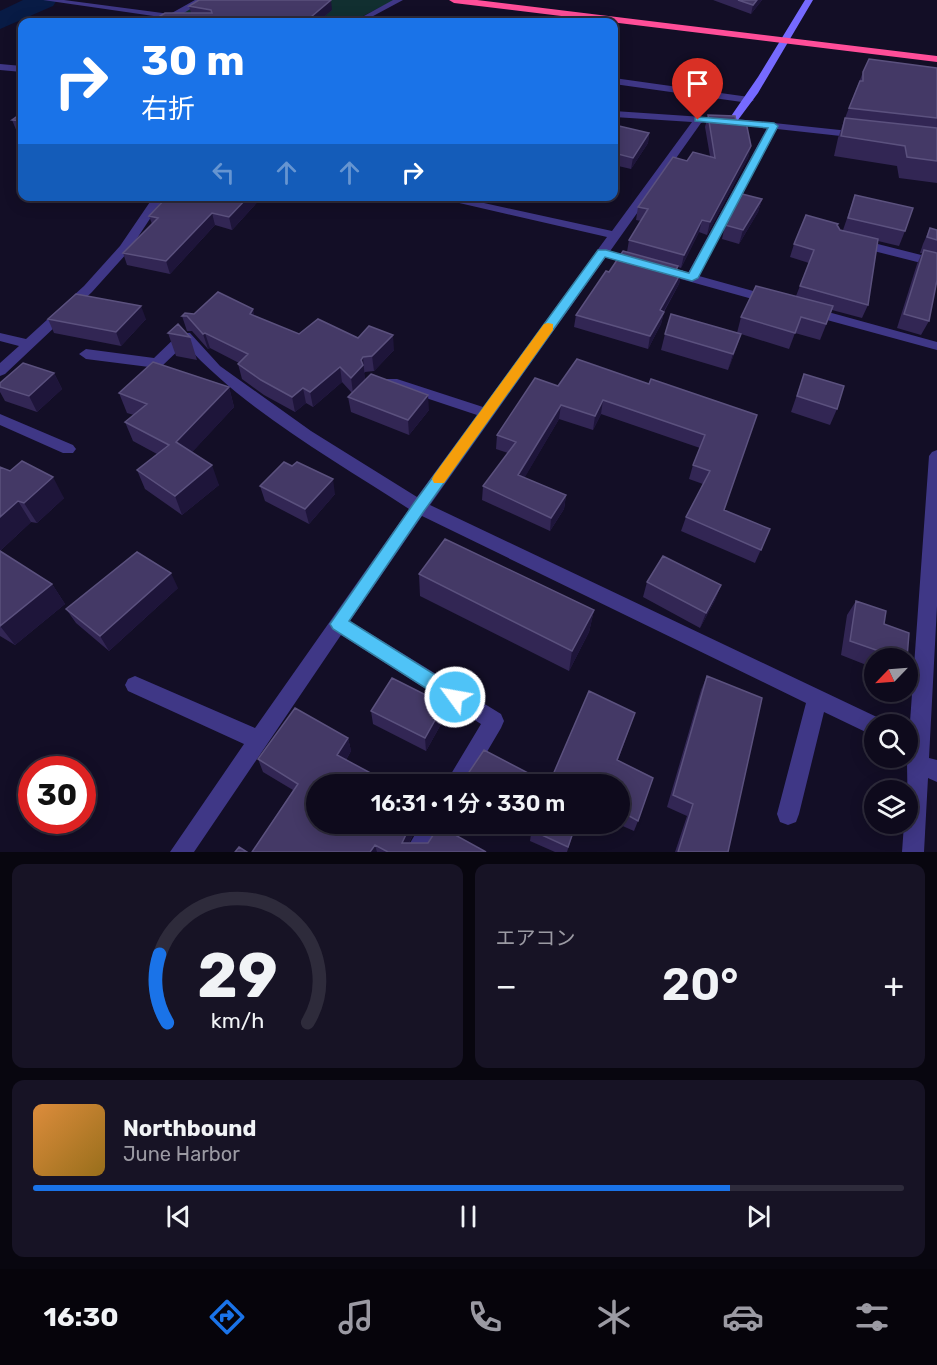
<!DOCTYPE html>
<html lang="ja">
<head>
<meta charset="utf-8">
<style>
	body { margin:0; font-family:Rubik,"Noto Sans JP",sans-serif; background:#171325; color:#f1f3f6; height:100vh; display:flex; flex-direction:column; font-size:22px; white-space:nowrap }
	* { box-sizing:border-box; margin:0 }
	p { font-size:20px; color:#9b9aa3 }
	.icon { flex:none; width:33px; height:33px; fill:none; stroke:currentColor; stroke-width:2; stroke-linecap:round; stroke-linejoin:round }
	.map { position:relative; height:852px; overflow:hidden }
	.sheet { display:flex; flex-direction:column; gap:12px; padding:12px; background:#08060f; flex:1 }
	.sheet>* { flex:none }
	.hud { position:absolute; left:18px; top:18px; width:600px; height:183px; border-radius:12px; box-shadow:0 3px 15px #0003,0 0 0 2px #2e2b3b; background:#1a73e8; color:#fff; overflow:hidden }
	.needle { width:39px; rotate:245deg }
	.fabs { position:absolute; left:864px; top:648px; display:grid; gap:12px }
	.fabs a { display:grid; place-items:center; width:54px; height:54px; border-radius:50%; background:#0e0a1c; box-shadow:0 3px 15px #0003,0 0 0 2px #2e2b3b; font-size:30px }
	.speed { position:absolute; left:18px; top:756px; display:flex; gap:12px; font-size:30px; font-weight:700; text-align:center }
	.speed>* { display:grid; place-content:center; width:78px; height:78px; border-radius:50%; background:#0e0a1c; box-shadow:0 3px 15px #0003,0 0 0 2px #2e2b3b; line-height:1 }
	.speed .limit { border:9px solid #d22; background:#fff; color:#111 }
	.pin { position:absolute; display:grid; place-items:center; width:51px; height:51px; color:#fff; margin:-62px -26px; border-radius:50% 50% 50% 0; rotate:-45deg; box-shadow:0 0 6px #0007 }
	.pin .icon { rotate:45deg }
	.me { position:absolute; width:66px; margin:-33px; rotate:302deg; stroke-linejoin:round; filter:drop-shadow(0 0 4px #0008) }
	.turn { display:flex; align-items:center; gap:21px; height:126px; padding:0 24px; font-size:27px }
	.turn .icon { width:78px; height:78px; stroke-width:2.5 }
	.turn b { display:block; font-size:42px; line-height:51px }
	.lanes { display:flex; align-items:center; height:57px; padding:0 24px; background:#0003; justify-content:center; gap:30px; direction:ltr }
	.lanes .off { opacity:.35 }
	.big { font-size:45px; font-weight:600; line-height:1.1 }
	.sheet .tile { flex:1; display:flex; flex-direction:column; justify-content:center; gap:9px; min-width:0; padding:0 21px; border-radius:12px; background:#171325 }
	.sheet .dial { align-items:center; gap:0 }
	.dial svg { height:156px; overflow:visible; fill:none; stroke:#2e2b3b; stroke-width:7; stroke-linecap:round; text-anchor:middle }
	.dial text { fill:#f1f3f6; stroke:none }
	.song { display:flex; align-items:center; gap:18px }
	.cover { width:72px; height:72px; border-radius:9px; background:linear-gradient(135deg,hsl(30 70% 55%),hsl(40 70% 35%)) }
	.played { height:6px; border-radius:3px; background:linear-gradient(90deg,#1a73e8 80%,#2e2b3b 80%) }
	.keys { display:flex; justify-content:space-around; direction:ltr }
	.heat { display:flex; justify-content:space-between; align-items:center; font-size:33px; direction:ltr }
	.sheet .tiles { flex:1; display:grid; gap:12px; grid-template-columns:1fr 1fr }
	.tile:last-child { grid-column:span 2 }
	.trip { position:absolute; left:306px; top:774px; width:324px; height:60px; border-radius:30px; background:#0e0a1c; box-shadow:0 3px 15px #0003,0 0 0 2px #2e2b3b; font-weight:600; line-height:60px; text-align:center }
	.dock { display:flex; height:96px; justify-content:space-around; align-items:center; background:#06040b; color:#9b9aa3 }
	.dock .icon { width:42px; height:42px }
	.dock .selected { color:#1a73e8 }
	.dock b { font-size:27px; color:#f1f3f6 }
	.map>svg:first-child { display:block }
	.green { fill:#112f30 }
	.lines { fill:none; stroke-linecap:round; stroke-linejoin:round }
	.river { fill:#081b45; fill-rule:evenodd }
	.street { fill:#3f3786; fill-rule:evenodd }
	.secondary { fill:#766aff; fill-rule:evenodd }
	.highway { fill:#ff4e99; fill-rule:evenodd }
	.wall { fill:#322654 }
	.shaded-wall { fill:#1e153a }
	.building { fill:#443966; stroke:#5b517e; stroke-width:1.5 }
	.route { fill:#4fc3f7; stroke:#337fa1; stroke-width:1.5 }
	.slow { fill:#f59e0b }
</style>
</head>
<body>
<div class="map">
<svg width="937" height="852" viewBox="0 0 937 852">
	<rect width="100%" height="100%" fill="#130e26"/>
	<path class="green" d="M200 0H395L351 22H222L173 16Z"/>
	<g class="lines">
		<path class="river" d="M23 0H57L53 6 0 29V11Z"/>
		<path class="street" d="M43 0H64L170 14 195 0H205L179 16 213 22H195Z
			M393 0H403L362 22H353Z
			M0 64 22 66V72L0 70Z
			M614 78 749 97 754 100 749 103 614 84Z
			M614 111 703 117 708 120 701 123 430 505 881 719 883 724H874V736L824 712 799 814 796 822 788 825 780 822 777 814 806 703 422 516 350 621 501 714 504 721 501 728 468 784H445L481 724 341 635 194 852H170L244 744 128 691 125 685 128 679 135 676 142 679 255 728 409 509C334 460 244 410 185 344L162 366 157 368 86 359 79 354 86 349 154 358 180 333H190L220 366 311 431 417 497 477 415 387 385 385 382 387 379H397L483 407 607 237 429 196H452L612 231 692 122 614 117Z
			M727 118 859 132 864 135 859 138 777 129 699 276 775 297 776 300 770 304 659 273 657 270 663 266 688 273 767 128 724 123V119Z
			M154 196H165L128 252 92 292 5 374 0 376V363L19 346 0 341V333L26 339 84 286 120 246Z
			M858 239 937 259V267L854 246 852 243Z
			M810 307 937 342V350L805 314 804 311Z
			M0 414 73 445 76 449 73 453H63L0 425Z
			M937 450V606L929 758 937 760V782L928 778 924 852H902L904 824H908L907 764 929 456 932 452Z
			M421 824H444L429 852H405Z"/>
		<path class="secondary" d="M805 0H813L758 93 735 124H729L727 122 758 77Z"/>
		<path class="highway" d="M449 0H477L937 56V62L454 3Z"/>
	</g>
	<path class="wall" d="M713 0H762L751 14Z
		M189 6 332 10 318 22H150L191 13Z
		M937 68V183L899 178 897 166 834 156 838 138 845 118 863 72Z
		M22 113V132H17L12 120Z
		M708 115 736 121 751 146 748 158 707 235 699 232 681 268 678 267 677 270 682 271 679 284 664 312 661 324 648 349 574 327 576 315 609 272 627 252 629 240 641 221 636 220 638 207 687 161 710 156 705 127Z
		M614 132 649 133 648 143 631 169 614 165Z
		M855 195 905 231 899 246 878 241 868 305 862 318 832 310 820 340 795 333 789 349 741 334 736 349 728 370 661 350 665 334 737 333 741 317 796 296 809 263 790 257 794 244 837 226 840 230H843Z
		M167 196H263L232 230 215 225 170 274 127 265 123 253 152 224 149 216 167 198Z
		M762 199 758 212 739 244 722 239 725 225Z
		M930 228 937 230V280L929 321 921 335 897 328 917 264 922 253H920L923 244Z
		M194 314 255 316 299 334 358 338 394 350 374 371 365 372 364 373 365 380 429 410 409 435 351 412 348 397 352 393 342 382 313 407 306 403 295 412 264 395 242 379 238 364 239 363 210 348 208 349 192 331H187L182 316Z
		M48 319H146L121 346 54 333Z
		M168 333 190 337 197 360 176 356Z
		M54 373 62 389 37 412 5 401 0 392V383Z
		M804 374 837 409 830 425 791 412Z
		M649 384 757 415 724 510 770 529 755 563 681 531 686 517 703 484 689 479 693 465 700 448 601 414 593 430 559 419 524 478 566 495 564 509 550 531 482 500 483 486 508 453 496 449 497 435 558 386Z
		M229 387 234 407 192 452 219 485 182 515 145 489 137 470 157 454 133 441 125 422 134 415 127 413 119 393Z
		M0 467 64 498 37 523 31 522 0 551Z
		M260 486 335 494 309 524 265 501Z
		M0 551 52 584 65 604 15 645 0 636Z
		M419 574 594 610 589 632 569 671 420 596Z
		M647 582 721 585 715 600 700 628 643 597Z
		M178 588 109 651 76 623 66 609Z
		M856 601 884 624 907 658H874V668L841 655 847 615Z
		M707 676 728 852H675L687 816 667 807 701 690Z
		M371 711 445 717 426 751 373 724Z
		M635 713 618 760 638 821 634 831 618 824H620V784H549Z
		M348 738 351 751 346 760 316 824H417L418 825 409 843 486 852H252L293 790 263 772 258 759Z
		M511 824H576L567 852H555L530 841 531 834Z"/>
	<path class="shaded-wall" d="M331 0 332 10 318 22H305Z
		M757 0H762L751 14 753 5Z
		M649 133 648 143 631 169 633 158Z
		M751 146 748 158 707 235 710 222Z
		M249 196H263L232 230 229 217Z
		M762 199 758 212 739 244 743 230Z
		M212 213 215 225 170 274 166 261Z
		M702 220 699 232 681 268 684 255Z
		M682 271 679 284 657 323 660 310Z
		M141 306 146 319 121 346 116 332Z
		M253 309 257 324 250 314Z
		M664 312 661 324 648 349 650 336Z
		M205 333 210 348 208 349 203 334Z
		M741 334 736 349 728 370 733 354Z
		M393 335 394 350 374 371 372 356Z
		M363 357 365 380 353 393 351 378Z
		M340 367 342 382 313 407 310 392Z
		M54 373 62 389 37 412 29 396Z
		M229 387 234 407 184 461 176 442Z
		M303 388 306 403 295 412 292 397Z
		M428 395 429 410 409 435 408 420Z
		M603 400 601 414 593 430 595 416Z
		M561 405 559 419 518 489V475Z
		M212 465 219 485 182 515 175 496Z
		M53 477 64 498 37 523 24 503Z
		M333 479 335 494 309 524 305 509Z
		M566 495 564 509 550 531 551 518Z
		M18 501 31 522 0 551V517Z
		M171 573 178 588 109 651 100 636Z
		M52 584 65 604 15 645 0 626Z
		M721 585 715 600 700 628 706 613Z
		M594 610 589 632 569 671 572 651Z
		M444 704 445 717 426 751 425 738Z
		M348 738 351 751 341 768 337 755Z
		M411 824H417L418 825 404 852 402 843Z
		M375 845 377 852H370Z"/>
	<path class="building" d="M199 0H331L305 22H150L165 13H212L211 10 189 6Z
		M738 0H757L753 5Z
		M869 59 937 68V118L849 108 860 81H863V72Z
		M22 113V121L12 120Z
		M708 115 735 116 736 121 746 122 751 146 710 222 702 220 684 255 629 240 648 209 638 207 673 157 687 161 693 152 715 158Z
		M845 118 937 128V161L907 157 905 146 841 136Z
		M619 126 649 133 633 158 614 153V132Z
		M742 194 762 199 743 230 725 225Z
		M855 195 913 208 905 231 848 218Z
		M168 196H249L229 217 212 213 166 261 123 253 158 218 149 216Z
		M806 215 838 224 837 225 840 230 878 239 868 305 800 286 814 250 794 244Z
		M930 228 937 230V240L927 237Z
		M924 250 937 253V280L929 321 904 314Z
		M623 251 678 266 676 270 682 271 660 310 664 312 650 336 576 315 606 271 609 272Z
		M756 286 833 306 826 324 801 317 795 333 741 317Z
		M218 292 253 309 250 314 299 334 318 319 358 338 369 326 393 335 372 356 363 357 361 360 363 365 351 378 340 367 310 392 303 388 292 397 261 380 238 364 248 354 205 333 203 334 187 316H182L185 313 194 314Z
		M76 294 141 306 116 332 48 319Z
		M671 314 741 334 733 354 665 334Z
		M178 324 190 337 168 333Z
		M577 359 649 384 651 379 757 415 724 510 770 529 761 550 686 517 710 471 693 465 705 435 603 400 595 416 561 405 518 475 566 495 551 518 483 486 516 442 497 435 535 378 558 386Z
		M153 362 229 387 176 442 212 465 175 496 137 470 169 445 125 422 147 404 119 393Z
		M23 363 54 373 29 396 0 387V383Z
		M371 374 428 395 408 420 348 397Z
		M804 374 844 386 837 409 797 396Z
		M22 461 53 477 24 503 18 501 0 517V467L10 471Z
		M284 462 292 466 297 462 333 479 305 509 260 486Z
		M445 539 594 610 572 651 419 574Z
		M0 551 52 584 0 626Z
		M137 552 171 573 100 636 66 609Z
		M663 556 721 585 706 613 647 582Z
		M856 601 886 611 884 624 909 633 907 658H899L850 641Z
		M707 676 762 698 728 852H678L693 804 673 795Z
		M392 678 444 704 425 738 371 711Z
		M589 691 635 713 617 760 653 778 638 821 620 811V784H461L484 750 549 784Z
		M295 708 348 738 337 755 391 784H316V824H411L402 843H428L439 826 486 852H388L375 845 370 852H252L298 784 258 759Z
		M533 824H576L568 847 531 830Z
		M239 847 247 852H235Z"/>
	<path class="route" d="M698 117 774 123 778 126 698 278 692 281 605 257 424 511 349 621 461 691 464 697 461 703 455 705 449 703 333 629 330 624 414 503 598 250H606L689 273 768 128 695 121V118Z"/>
	<path class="slow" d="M548 323 553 324V330L444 483H434L432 479 434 475 544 324Z"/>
</svg>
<div class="fabs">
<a><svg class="needle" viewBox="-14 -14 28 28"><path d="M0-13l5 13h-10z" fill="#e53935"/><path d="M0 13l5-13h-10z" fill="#9b9aa3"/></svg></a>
<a><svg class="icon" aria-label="search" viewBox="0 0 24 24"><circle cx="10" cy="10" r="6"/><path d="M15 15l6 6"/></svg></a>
<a><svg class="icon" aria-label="layers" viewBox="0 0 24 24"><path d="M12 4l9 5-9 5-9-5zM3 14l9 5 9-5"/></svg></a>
</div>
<div class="speed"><div class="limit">30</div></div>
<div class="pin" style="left:698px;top:120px;background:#d93025"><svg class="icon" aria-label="arrive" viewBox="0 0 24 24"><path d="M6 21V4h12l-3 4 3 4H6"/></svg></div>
<svg class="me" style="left:455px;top:697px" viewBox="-20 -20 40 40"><circle r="17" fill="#4fc3f7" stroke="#fff" stroke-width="3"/><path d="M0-11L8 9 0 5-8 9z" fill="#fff"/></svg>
<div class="trip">16:31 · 1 分 · 330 m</div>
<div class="hud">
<div class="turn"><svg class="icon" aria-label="right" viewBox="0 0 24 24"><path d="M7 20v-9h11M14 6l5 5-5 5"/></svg><div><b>30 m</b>右折</div></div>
<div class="lanes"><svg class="icon off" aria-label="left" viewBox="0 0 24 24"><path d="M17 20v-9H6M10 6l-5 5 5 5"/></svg><svg class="icon off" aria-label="ahead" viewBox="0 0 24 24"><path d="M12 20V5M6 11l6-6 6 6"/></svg><svg class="icon off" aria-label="ahead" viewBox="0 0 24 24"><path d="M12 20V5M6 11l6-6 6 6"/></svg><svg class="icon" aria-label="right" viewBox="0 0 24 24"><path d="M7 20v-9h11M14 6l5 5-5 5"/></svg></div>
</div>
</div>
<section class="sheet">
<div class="tiles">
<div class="tile dial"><svg viewBox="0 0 100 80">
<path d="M14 69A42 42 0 1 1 86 69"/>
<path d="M14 69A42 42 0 0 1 10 34" stroke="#1a73e8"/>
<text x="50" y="56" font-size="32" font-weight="700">29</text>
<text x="50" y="72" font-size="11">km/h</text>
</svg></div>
<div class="tile"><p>エアコン</p>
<div class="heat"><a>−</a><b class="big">20°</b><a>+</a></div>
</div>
<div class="tile">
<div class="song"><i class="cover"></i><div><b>Northbound</b><p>June Harbor</p></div></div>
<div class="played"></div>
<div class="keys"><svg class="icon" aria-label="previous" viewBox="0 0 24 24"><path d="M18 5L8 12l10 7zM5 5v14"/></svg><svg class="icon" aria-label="pause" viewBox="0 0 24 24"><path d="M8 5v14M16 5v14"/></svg><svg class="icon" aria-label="next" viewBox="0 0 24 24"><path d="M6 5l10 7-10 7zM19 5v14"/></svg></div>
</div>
</div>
</section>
<nav class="dock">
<b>16:30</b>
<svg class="icon selected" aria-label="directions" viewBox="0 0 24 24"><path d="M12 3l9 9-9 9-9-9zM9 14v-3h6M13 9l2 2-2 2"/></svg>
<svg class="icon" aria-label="music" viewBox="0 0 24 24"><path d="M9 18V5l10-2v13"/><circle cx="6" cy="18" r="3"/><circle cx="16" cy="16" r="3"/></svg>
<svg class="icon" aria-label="phone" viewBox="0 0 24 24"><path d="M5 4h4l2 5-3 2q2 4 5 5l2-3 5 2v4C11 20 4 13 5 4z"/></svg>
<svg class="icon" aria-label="climate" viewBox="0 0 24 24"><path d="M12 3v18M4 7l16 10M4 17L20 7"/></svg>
<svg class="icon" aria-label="car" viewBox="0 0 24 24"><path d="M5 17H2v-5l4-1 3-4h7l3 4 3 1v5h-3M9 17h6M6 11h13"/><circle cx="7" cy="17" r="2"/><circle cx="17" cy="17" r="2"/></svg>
<svg class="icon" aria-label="filters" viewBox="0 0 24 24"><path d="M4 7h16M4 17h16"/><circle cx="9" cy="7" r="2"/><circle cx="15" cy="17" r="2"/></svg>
</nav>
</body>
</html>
